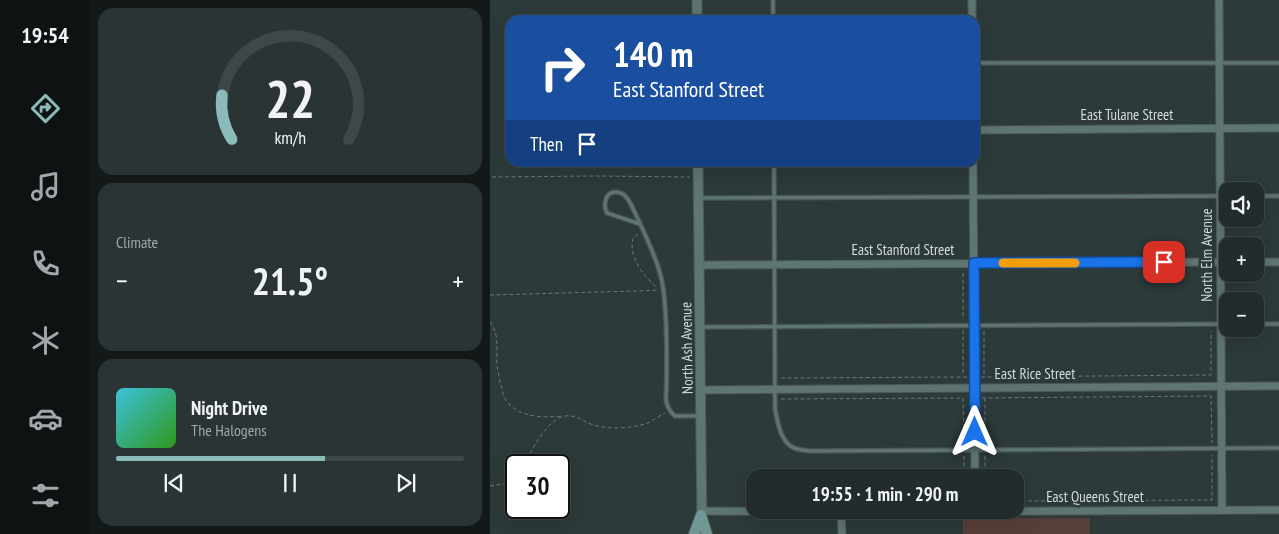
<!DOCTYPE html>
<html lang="en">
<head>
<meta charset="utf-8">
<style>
	body { margin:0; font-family:"PT Sans Narrow",sans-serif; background:#2a3434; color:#f1f3f6; height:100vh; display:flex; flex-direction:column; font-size:19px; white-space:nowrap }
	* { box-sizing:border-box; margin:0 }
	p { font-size:16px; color:#a2a7a9 }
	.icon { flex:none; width:28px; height:28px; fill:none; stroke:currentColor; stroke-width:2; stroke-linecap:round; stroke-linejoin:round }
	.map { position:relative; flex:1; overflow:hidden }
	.details { display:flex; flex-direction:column; gap:8px; padding:8px; background:#131818; width:400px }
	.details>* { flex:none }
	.top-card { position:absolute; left:15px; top:15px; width:475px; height:152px; border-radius:15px; box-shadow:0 5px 20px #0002,0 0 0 1px #3f4848; background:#1a4fa0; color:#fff; overflow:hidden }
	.controls { position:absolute; left:729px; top:182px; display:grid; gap:10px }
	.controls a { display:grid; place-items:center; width:45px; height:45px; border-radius:10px; background:#222c2c; box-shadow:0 5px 20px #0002,0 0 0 1px #3f4848; font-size:25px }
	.speed { position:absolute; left:15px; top:454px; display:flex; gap:10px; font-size:25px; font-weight:700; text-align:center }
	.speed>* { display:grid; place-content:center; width:65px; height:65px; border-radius:50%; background:#222c2c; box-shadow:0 5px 20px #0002,0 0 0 1px #3f4848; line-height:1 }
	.speed .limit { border:2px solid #111; border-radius:8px; background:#fff; color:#111 }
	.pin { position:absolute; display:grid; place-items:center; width:42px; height:42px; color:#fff; margin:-21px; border-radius:10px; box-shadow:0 2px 8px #0006 }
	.me { position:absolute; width:55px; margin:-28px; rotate:0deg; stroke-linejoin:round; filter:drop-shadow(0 0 4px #0008) }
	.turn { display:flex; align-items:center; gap:18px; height:105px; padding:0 25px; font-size:22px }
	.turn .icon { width:65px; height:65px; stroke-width:2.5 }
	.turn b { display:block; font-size:35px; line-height:42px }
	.then { display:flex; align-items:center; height:48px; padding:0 25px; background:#0003; gap:10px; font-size:19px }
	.big { font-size:38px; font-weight:800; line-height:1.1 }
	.details .tile { flex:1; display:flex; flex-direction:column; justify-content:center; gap:8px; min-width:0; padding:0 18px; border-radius:15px; background:#2a3434 }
	.details .dial { align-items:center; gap:0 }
	.dial svg { height:130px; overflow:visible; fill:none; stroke:#3f4848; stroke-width:7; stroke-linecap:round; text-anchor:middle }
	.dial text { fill:#f1f3f6; stroke:none }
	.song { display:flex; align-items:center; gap:15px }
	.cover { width:60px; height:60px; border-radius:8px; background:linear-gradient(135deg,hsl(190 70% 55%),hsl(110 70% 35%)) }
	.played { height:5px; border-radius:2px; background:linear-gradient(90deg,#8bbbb9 60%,#3f4848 60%) }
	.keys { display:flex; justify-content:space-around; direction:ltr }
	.heat { display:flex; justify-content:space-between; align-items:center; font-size:28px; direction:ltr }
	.trip { position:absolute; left:256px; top:469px; width:278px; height:50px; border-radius:15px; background:#222c2c; box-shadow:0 5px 20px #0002,0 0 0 1px #3f4848; font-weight:800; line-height:50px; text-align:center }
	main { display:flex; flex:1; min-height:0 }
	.tab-bar { display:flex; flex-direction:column; width:90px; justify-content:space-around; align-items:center; background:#0e1212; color:#a2a7a9 }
	.tab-bar .icon { width:35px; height:35px }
	.tab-bar .active { color:#8bbbb9 }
	.tab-bar b { font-size:22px; color:#f1f3f6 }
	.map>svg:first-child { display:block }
	.green { fill:#583e3a }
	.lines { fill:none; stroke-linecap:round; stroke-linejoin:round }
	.service-casing { stroke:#4b5757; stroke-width:5.5 }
	.minor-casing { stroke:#4b5757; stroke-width:9 }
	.tertiary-casing { stroke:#4b5757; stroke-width:11 }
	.secondary-casing { stroke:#4b5757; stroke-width:12 }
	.path { stroke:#6d7878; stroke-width:1; stroke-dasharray:4 2.5; stroke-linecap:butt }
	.service { stroke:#5e7573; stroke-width:3 }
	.minor { stroke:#5e7573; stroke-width:7 }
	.tertiary { stroke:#5e7573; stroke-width:9 }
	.secondary { stroke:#719795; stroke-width:10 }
	.route-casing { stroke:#114b97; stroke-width:12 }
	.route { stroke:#1a73e8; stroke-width:9 }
	.slow { stroke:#f59e0b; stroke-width:9 }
	.labels { text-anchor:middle; stroke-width:5; stroke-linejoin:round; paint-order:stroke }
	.street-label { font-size:15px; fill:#d3dbda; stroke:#2d3a3a }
</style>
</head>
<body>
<main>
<nav class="tab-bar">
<b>19:54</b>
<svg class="icon active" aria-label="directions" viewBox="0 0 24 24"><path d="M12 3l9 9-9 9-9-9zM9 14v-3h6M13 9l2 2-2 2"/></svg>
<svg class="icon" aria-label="music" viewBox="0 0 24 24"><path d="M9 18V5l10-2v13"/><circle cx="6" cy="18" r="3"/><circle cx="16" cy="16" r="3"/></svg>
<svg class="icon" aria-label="phone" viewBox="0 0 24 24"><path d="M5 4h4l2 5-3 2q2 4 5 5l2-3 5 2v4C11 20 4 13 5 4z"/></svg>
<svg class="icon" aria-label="climate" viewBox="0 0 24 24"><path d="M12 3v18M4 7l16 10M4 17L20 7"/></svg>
<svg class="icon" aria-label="car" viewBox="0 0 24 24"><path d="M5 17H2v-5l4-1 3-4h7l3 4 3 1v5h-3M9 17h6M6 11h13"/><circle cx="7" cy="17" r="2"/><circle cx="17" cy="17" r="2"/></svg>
<svg class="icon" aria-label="filters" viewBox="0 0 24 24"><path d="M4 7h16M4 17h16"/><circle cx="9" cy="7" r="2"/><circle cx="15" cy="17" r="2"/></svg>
</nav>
<section class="details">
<div class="tile dial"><svg viewBox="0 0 100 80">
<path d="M14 69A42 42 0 1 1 86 69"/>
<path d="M14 69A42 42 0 0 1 8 42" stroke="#8bbbb9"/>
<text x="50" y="56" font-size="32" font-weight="700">22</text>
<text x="50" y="72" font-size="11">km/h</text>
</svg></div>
<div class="tile"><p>Climate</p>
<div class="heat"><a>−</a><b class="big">21.5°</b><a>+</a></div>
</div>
<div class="tile">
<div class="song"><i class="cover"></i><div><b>Night Drive</b><p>The Halogens</p></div></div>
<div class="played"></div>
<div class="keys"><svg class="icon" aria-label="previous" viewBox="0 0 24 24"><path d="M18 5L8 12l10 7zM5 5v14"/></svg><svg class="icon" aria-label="pause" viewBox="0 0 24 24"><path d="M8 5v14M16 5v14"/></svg><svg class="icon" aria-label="next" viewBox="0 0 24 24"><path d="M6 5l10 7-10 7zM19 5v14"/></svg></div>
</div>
</section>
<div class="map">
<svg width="789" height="534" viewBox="0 0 789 534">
	<rect width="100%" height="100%" fill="#2d3a3a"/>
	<path class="green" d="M473 518H600V534H473Z"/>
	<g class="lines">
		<g class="service-casing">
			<path id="service" d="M283 0V20
				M485 63H789
				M284 162 285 409C288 422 290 442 304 448 308 450 315 450 320 451L789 448
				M765 196H789
				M209 198 738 196
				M150 224 117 213C113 205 115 192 126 192 138 192 142 208 147 217 156 237 166 256 171 277 175 292 175 308 176 323 177 349 177 374 176 400 177 406 179 411 185 416H210
				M765 324H789
				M211 327 738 324"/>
		</g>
		<g class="minor-casing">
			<path id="minor" d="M482 0V20
				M729 0 732 510
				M485 130 789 128
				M483 162 485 478
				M765 262H789
				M209 265 738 262
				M211 390 789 386
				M211 511 351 512 789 510
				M351 512 352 534"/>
		</g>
		<g class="tertiary-casing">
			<path id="tertiary" d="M207 0V20
				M208 162 212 534"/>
		</g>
		<g class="secondary-casing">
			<path id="secondary" d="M211 515 217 534
				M204 534 211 515"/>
		</g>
		<path class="path" d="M2 177 104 176 200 177
			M148 234 143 238C138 256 153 275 166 287
			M473 273V319
			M0 295 146 291 169 290
			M0 322C10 335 6 350 7 366 8 371 9 377 10 382 12 386 12 392 14 397 25 418 53 418 73 416
			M473 330V376
			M494 331V377
			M491 377 721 375V331
			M291 378 477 377
			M492 398 721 396 722 443
			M495 398V444
			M291 399 473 398 474 444
			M474 456V478
			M495 456V478
			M34 465C42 450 57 419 75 416 86 414 95 423 104 425 118 430 145 428 158 423 164 420 169 416 175 413
			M0 486 20 483 26 479
			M525 501 722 500V455"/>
		<use href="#service" class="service"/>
		<use href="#minor" class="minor"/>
		<use href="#tertiary" class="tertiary"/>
		<use href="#secondary" class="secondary"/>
	</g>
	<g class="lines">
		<g class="route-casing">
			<path id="route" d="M485 432 484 263 674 262"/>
		</g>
		<use href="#route" class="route"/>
		<path class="slow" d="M513 263H585"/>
	</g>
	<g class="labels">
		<g class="street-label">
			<text x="637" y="120">East Tulane Street</text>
			<text x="413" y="255">East Stanford Street</text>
			<text transform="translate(717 255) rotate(-90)" y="5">North Elm Avenue</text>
			<text transform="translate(197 348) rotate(-91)" y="5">North Ash Avenue</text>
			<text x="545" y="379">East Rice Street</text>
			<text x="605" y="502">East Queens Street</text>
		</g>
	</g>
</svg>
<div class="controls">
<a><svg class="icon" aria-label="sound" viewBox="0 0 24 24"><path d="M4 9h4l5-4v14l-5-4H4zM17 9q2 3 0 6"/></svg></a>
<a>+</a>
<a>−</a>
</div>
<div class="speed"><div class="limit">30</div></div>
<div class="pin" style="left:674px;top:262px;background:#d93025"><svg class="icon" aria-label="arrive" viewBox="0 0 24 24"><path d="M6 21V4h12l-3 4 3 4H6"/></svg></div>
<svg class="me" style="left:485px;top:432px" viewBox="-20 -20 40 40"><path d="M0-17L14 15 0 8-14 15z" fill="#1a73e8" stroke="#fff" stroke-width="4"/></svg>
<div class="trip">19:55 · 1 min · 290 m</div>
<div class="top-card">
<div class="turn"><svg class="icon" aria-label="right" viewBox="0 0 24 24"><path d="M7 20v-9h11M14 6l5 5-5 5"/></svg><div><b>140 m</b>East Stanford Street</div></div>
<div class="then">Then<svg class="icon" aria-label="arrive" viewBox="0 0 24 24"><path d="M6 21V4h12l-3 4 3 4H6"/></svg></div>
</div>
</div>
</main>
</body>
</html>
